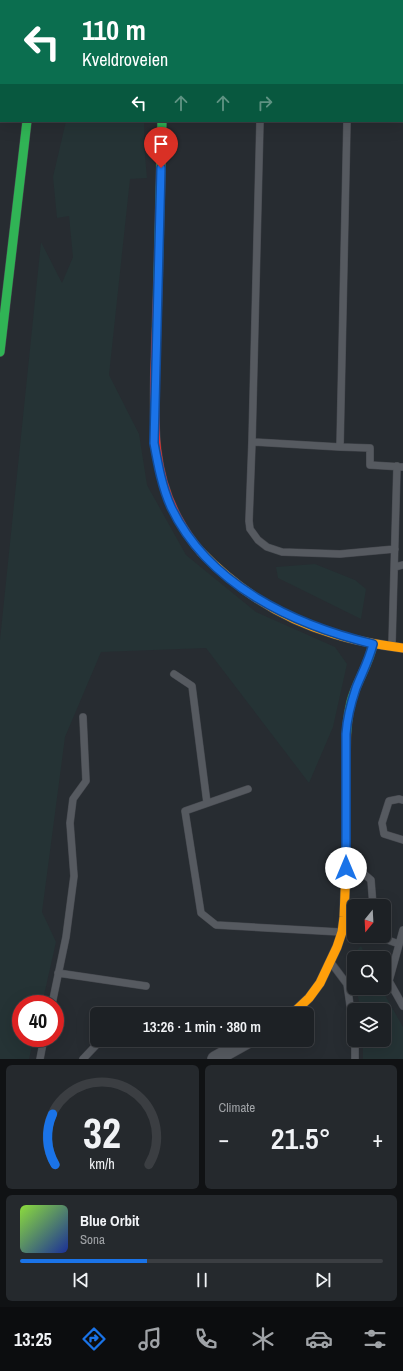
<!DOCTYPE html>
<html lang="en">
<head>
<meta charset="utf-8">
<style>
	body { margin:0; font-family:"Archivo Narrow",sans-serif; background:#25292d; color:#f1f3f6; height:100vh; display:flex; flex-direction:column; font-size:15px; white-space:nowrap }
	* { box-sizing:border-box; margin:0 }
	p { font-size:13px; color:#a0a3a7 }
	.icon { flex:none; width:22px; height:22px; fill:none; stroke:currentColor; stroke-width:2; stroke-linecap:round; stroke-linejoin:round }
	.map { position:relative; height:1059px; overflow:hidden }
	.drawer { display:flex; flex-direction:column; gap:6px; padding:6px; background:#101214; flex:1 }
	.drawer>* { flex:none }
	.top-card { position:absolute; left:0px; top:0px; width:403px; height:122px; box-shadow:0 4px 16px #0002,0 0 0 1px #3b3e42; background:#0b6e4f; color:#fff; overflow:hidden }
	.needle { width:26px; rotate:198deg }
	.buttons { position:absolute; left:347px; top:899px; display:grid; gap:8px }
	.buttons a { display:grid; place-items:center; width:44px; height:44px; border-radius:6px; background:#1d2125; box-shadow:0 4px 16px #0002,0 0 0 1px #3b3e42; font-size:20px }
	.speed { position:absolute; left:12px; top:995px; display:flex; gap:8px; font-size:20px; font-weight:700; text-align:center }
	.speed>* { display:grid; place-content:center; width:52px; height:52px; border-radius:50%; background:#1d2125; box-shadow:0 4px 16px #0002,0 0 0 1px #3b3e42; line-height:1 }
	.speed .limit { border:6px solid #d22; background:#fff; color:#111 }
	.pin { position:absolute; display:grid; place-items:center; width:34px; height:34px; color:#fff; margin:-41px -17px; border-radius:50% 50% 50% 0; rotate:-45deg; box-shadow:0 0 4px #0007 }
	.pin .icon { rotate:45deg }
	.me { position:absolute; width:44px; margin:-22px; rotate:0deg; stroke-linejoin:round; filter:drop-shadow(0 0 3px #0008) }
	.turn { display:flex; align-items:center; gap:14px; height:84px; padding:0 16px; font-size:18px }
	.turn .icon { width:52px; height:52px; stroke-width:2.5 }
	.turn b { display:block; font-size:28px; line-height:34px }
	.lanes { display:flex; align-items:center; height:38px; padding:0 16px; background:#0003; justify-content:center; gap:20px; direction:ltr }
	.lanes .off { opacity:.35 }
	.big { font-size:30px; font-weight:600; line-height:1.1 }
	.drawer .tile { flex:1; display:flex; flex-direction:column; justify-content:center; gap:6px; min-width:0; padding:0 14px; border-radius:6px; background:#25292d }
	.drawer .dial { align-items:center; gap:0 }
	.dial svg { height:104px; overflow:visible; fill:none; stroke:#3b3e42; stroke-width:7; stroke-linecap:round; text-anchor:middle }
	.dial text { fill:#f1f3f6; stroke:none }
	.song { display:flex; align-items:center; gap:12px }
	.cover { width:48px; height:48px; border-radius:6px; background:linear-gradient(135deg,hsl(90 70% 55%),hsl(230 70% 35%)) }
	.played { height:4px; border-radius:2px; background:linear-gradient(90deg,#1a73e8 35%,#3b3e42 35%) }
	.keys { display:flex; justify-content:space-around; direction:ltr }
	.heat { display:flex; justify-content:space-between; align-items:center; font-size:22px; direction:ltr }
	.drawer .tiles { flex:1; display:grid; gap:6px; grid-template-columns:1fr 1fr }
	.tile:last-child { grid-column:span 2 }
	.trip { position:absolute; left:90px; top:1007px; width:224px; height:40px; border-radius:6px; background:#1d2125; box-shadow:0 4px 16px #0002,0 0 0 1px #3b3e42; font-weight:600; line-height:40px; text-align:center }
	.dock { display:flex; height:64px; justify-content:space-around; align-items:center; background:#0c0d0f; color:#a0a3a7 }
	.dock .icon { width:28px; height:28px }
	.dock .active { color:#1a73e8 }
	.dock b { font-size:18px; color:#f1f3f6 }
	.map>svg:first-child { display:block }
	.green { fill:#253335 }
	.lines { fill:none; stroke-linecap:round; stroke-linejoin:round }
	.lane-casing { stroke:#45484e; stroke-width:8 }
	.street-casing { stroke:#45484e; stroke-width:16 }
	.fast-casing { stroke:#45484e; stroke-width:10 }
	.slow-casing { stroke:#45484e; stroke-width:10 }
	.jam-casing { stroke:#45484e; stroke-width:10 }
	.path { stroke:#585d61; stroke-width:2.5; stroke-dasharray:3 3; stroke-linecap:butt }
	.lane { stroke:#565a60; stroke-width:7 }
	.street { stroke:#565a60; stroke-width:15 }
	.fast { stroke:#30b455; stroke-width:9 }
	.slow { stroke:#ff9f0a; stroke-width:9 }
	.jam { stroke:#e5322d; stroke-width:9 }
	.route-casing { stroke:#114b97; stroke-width:10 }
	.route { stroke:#1a73e8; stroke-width:7 }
</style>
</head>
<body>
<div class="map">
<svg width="403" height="1059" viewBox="0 0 403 1059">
	<rect width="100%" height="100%" fill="#272c31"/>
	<path class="green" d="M66 121H144V144L147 178 130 179 109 375 139 434 147 485 186 555 256 612 335 647 347 664 333 727 309 783 206 648 101 652 65 737 42 912 56 942 42 1004H21V1038H34L29 1059H0V640L41 242 62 283 73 257 69 216 57 218 53 177Z
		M315 564 355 580 366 589 361 619 278 578 276 567Z
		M361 946 367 958H354V981L349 958Z
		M356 988H381L403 1027V1059H363V1040H384V1010H361Z"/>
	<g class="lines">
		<g class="lane-casing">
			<path id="lane" d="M219 1V0
				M352 1V0
				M260 121 252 442 340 447
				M347 121 340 447 370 448V465L403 467
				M252 442 249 521 250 529 258 540 267 547 282 552 340 554 395 549
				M395 567 403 565
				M392 644 397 466
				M174 674 192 686 207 803
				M248 789 185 811 201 913 216 925 340 932
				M403 800 399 799 389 801 382 823 384 834 403 840
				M348 868 358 869 371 880 373 906
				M403 930 389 981 403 1006
				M382 936V938L399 944
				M332 964 347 984 354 1033
				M58 973 146 986
				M52 1004 66 937 74 876 70 823 73 799 86 781 83 717
				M355 1040V1059
				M40 1059 44 1038
				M83 1059 101 1040"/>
		</g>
		<g class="street-casing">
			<path id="street" d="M20 1V0
				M166 1V0
				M0 99 1 91
				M215 1059 249 1040"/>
		</g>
		<g class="fast-casing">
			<path id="fast" d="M158 280 162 121
				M0 352 27 121
				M346 752C346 735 347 718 351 702 356 682 369 665 373 644"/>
		</g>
		<g class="slow-casing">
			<path id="slow" d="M32 0V1
				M201 552C238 590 283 619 334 634 356 641 380 645 403 648
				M292 1014 309 998 320 983 337 947 342 932 344 917 346 868V752"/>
		</g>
		<g class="jam-casing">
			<path id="jam" d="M158 280C157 311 156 341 155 372 154 424 152 470 177 517 184 530 192 542 201 552"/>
		</g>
		<path class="path" d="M183 1V0"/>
		<use href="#lane" class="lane"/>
		<use href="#street" class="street"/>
		<use href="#fast" class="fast"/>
		<use href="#slow" class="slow"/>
		<use href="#jam" class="jam"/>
	</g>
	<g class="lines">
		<g class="route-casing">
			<path id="route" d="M161 168 154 443C158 465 162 487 171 507 208 585 294 625 373 644 369 660 362 673 356 688 351 703 347 718 346 734V868"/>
		</g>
		<use href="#route" class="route"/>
	</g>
</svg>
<div class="buttons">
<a><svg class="needle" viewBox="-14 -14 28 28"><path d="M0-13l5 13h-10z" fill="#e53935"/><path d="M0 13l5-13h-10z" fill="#a0a3a7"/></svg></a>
<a><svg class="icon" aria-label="search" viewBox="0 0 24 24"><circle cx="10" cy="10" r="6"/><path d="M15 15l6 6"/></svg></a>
<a><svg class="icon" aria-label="layers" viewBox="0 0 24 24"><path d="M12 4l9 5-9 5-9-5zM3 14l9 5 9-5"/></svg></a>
</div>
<div class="speed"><div class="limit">40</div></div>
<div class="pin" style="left:161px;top:168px;background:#d93025"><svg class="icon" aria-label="arrive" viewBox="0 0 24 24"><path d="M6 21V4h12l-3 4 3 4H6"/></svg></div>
<svg class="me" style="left:346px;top:868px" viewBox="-20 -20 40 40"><circle r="19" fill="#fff"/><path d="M0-13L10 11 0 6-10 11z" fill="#1a73e8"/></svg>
<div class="trip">13:26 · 1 min · 380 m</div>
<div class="top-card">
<div class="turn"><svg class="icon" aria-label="left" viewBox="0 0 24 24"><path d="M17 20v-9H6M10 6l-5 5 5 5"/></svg><div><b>110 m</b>Kveldroveien</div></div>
<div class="lanes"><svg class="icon" aria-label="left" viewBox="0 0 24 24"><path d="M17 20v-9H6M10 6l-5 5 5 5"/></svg><svg class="icon off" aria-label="ahead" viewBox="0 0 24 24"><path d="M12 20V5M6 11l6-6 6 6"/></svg><svg class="icon off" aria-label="ahead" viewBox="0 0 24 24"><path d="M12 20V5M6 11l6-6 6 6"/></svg><svg class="icon off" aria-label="right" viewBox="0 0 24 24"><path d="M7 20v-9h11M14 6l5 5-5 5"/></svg></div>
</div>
</div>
<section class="drawer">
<div class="tiles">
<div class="tile dial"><svg viewBox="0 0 100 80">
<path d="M14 69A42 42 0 1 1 86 69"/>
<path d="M14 69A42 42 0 0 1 12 30" stroke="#1a73e8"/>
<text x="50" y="56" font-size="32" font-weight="700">32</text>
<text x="50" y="72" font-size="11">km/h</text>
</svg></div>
<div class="tile"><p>Climate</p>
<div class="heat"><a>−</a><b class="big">21.5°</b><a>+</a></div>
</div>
<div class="tile">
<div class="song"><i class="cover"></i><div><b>Blue Orbit</b><p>Sona</p></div></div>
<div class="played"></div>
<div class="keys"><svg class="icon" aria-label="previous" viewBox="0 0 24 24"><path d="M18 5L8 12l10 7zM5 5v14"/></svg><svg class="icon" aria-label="pause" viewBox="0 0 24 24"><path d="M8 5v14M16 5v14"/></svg><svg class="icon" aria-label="next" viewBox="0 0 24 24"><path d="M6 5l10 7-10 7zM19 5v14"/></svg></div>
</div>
</div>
</section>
<nav class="dock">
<b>13:25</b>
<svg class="icon active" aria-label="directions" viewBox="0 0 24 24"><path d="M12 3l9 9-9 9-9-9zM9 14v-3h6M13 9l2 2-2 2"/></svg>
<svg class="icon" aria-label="music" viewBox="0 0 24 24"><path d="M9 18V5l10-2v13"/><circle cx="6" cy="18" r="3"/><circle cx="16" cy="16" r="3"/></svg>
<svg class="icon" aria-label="phone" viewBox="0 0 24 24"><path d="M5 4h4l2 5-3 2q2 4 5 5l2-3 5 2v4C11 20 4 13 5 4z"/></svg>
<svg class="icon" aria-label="climate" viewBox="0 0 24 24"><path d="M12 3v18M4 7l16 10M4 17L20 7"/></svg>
<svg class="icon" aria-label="car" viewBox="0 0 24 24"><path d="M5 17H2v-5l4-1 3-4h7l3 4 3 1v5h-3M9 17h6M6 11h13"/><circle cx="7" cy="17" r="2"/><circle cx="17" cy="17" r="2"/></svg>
<svg class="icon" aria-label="filters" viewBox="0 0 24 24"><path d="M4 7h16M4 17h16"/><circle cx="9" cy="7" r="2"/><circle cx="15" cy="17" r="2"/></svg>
</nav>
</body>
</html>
